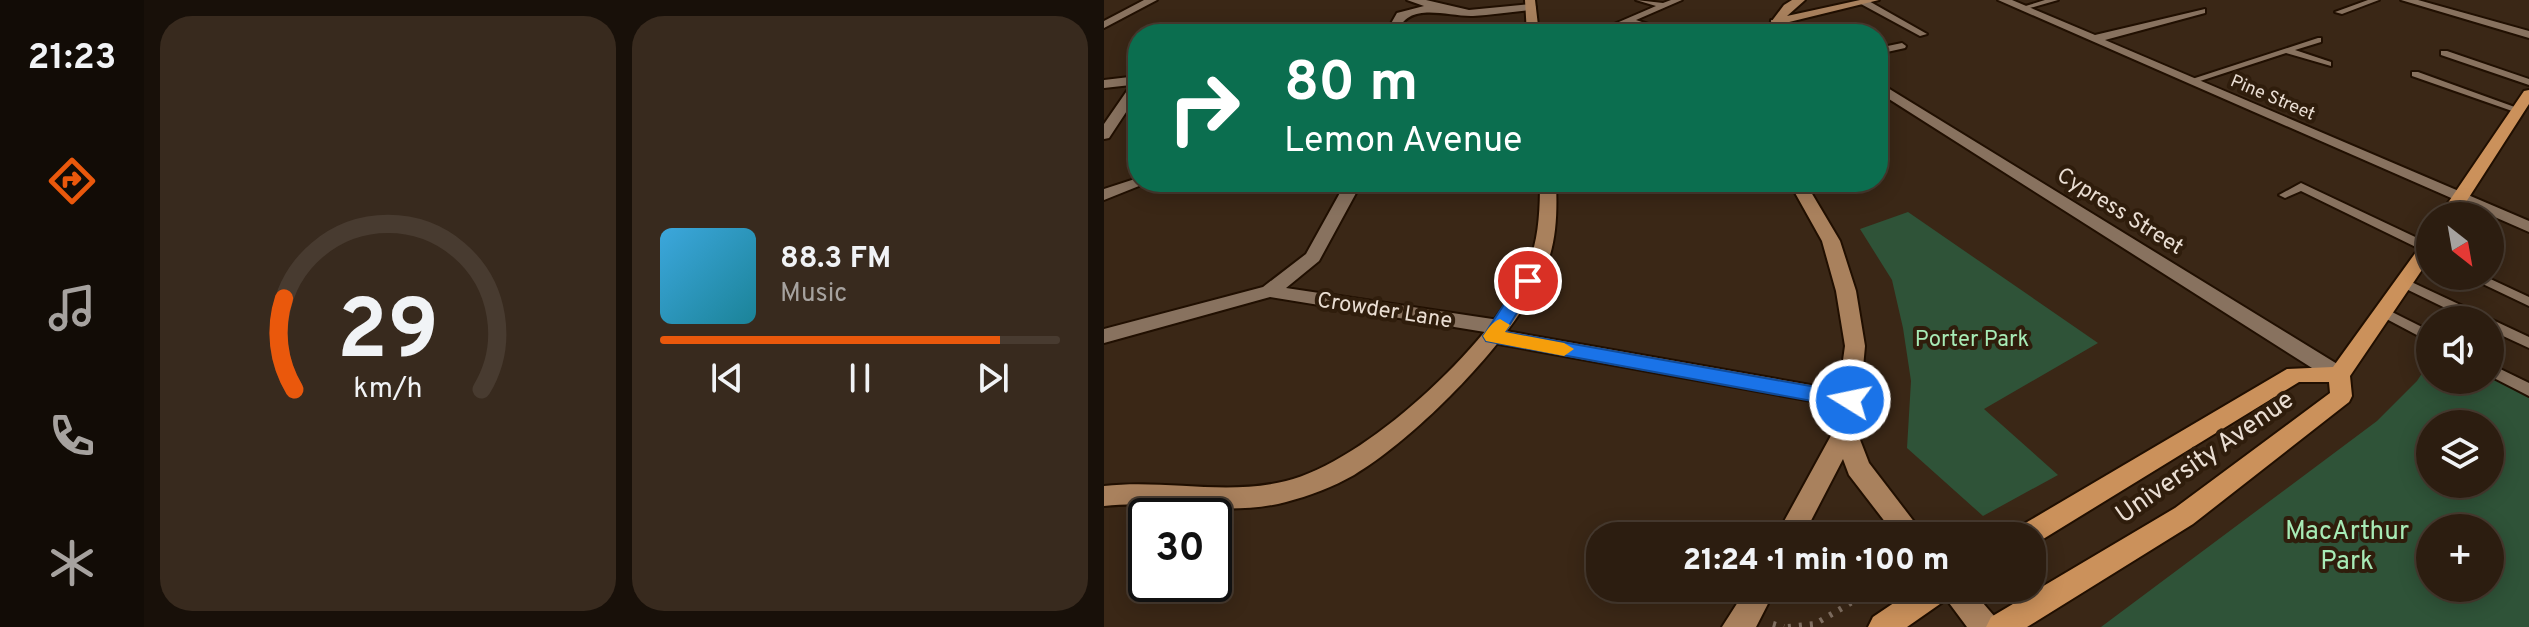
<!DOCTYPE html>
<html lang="en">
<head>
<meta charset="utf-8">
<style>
	body { margin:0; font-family:Overpass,sans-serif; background:#382a1e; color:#f1f3f6; height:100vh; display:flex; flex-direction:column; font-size:30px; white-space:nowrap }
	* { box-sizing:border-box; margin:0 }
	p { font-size:26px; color:#a6a29f }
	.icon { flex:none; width:44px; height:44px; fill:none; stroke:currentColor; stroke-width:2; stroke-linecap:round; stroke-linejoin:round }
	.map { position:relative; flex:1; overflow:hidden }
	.side { display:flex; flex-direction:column; gap:16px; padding:16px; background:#181009; width:960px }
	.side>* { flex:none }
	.top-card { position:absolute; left:24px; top:24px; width:760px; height:168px; border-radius:32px; box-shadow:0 4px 20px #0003,0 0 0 2px #483b30; background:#0b6e4f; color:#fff; overflow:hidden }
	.needle { width:52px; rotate:149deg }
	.controls { position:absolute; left:1312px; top:202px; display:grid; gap:16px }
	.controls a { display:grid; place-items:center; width:88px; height:88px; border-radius:50%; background:#2c1d10; box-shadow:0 4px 20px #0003,0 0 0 2px #483b30; font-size:40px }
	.speed { position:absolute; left:24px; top:498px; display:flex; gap:16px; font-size:40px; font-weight:700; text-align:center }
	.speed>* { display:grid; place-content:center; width:104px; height:104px; border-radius:50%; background:#2c1d10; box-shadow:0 4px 20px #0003,0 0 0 2px #483b30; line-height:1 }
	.speed .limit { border:4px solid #111; border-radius:12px; background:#fff; color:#111 }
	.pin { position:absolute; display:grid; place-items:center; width:68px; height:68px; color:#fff; margin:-34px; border:4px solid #fff; border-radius:50%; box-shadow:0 2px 8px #0007 }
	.me { position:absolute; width:88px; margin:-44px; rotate:280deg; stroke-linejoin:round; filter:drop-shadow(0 0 6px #0008) }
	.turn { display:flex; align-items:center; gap:28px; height:168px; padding:0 24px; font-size:36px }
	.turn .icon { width:104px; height:104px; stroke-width:2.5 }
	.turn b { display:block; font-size:56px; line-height:68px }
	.side .widget { flex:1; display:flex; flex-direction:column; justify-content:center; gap:12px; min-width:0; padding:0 28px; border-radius:32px; background:#382a1e }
	.side .dial { align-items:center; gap:0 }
	.dial svg { height:208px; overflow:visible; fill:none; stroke:#483b30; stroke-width:7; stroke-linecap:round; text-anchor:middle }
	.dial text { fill:#f1f3f6; stroke:none }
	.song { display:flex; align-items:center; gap:24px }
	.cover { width:96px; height:96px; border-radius:12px; background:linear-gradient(135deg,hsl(200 70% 55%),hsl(190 70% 35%)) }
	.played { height:8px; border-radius:4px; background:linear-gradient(90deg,#ea580c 85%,#483b30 85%) }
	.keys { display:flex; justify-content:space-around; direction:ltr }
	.side .tiles { flex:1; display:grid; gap:16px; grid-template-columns:repeat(2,1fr) }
	.trip { position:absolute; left:482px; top:522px; width:460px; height:80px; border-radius:32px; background:#2c1d10; box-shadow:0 4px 20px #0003,0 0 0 2px #483b30; font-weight:800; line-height:80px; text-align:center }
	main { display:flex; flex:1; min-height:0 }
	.dock { display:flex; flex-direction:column; width:144px; justify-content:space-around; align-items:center; background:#120c06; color:#a6a29f }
	.dock .icon { width:56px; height:56px }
	.dock .selected { color:#ea580c }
	.dock b { font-size:36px; color:#f1f3f6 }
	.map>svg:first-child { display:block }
	.green { fill:#2f5338; fill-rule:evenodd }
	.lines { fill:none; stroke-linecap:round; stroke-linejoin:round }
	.lane-casing { stroke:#200f01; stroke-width:4 }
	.street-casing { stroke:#200f01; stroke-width:4 }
	.secondary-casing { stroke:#200f01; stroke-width:4 }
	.primary-casing { stroke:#200f01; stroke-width:4 }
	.path { stroke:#806f61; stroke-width:6; stroke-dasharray:3 8; stroke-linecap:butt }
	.lane { fill:#88725f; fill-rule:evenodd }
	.street { fill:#88725f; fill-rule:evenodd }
	.secondary { fill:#a9815d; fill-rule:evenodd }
	.primary { fill:#cb915b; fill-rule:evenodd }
	.route { fill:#1a73e8; stroke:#114b97; stroke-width:2 }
	.slow { fill:#f59e0b }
	.labels { text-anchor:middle; stroke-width:8; stroke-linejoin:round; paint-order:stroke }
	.far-street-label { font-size:18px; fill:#eaded3; stroke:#2f1d0c }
	.street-label { font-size:22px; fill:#eaded3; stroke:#2f1d0c }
	.park-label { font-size:22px; fill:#a7ebb6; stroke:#2f1d0c }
	.near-street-label { font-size:26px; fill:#eaded3; stroke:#2f1d0c }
	.near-park-label { font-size:26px; fill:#a7ebb6; stroke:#2f1d0c }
</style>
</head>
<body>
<main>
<nav class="dock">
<b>21:23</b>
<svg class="icon selected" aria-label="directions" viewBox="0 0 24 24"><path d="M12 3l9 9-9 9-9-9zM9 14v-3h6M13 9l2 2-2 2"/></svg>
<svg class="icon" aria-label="music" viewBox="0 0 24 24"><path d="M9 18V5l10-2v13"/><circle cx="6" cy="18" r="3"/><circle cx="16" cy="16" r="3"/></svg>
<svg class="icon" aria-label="phone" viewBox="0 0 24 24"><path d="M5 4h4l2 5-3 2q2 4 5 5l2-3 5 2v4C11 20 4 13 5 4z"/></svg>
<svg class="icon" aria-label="climate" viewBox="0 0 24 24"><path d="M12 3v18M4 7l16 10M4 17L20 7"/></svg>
</nav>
<section class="side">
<div class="tiles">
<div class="widget dial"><svg viewBox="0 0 100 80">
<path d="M14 69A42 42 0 1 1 86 69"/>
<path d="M14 69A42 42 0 0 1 10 34" stroke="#ea580c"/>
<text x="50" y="56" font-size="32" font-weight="700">29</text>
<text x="50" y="72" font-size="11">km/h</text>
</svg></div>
<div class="widget">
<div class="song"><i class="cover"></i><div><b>88.3 FM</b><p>Music</p></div></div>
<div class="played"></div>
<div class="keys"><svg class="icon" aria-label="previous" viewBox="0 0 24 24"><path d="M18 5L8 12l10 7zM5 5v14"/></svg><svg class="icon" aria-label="pause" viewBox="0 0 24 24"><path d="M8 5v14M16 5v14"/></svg><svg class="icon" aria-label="next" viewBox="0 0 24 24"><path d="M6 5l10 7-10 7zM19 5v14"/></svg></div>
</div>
</div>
</section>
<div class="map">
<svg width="1425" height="627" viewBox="0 0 1425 627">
	<rect width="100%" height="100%" fill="#3a2716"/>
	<path class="green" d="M804 212 994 343 880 409 954 475 879 516 803 448 807 381 799 328 788 280 756 229Z
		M1326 361V380H1386V377L1425 398V627H997L1273 421 1313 381ZM1326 424H1386V484H1326ZM1326 528H1386V588H1326Z"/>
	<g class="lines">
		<g class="lane-casing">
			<path id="lane" d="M532 0 559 3 567 0H578L532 20 574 34C558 34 535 22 524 23 510 25 501 34 487 34L552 6Z
				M757 0H763L823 34 816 36 757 4Z
				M941 0H954L919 10 915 8Z
				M1264 0H1275L1238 14 1231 12Z
				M1214 38H1217V42L1191 50 1227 62V66L1182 53 1090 83 1082 81Z
				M798 43 802 46 801 48 774 54V48Z
				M1337 51H1343L1425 79V85L1337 55Z
				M1308 72H1314L1419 110 1411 112 1308 76Z
				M1197 183 1326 244V251H1320L1197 191 1181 198 1175 195Z
				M1362 276H1380L1425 297V306Z
				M1301 279 1425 337V348L1386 330V320H1366L1296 286 1294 283 1296 280Z
				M1280 308 1326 331V342L1275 315 1273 312 1275 309Z
				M1386 364 1425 383V396L1386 376Z"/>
		</g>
		<g class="street-casing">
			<path id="street" d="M40 0H53L0 28V21Z
				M303 0H322L365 10 427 4 432 7 427 10C408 12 388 15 369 16 343 17 303 0 293 34H281L293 13 320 6Z
				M894 0H908L991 35 1101 9V13L1001 40 1425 221V232Z
				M1297 0H1314L1425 31V38Z
				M667 20H675L697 34H683L667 24Z
				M585 28 601 34H574Z
				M34 76V94L5 138 0 139V124L27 85 0 88V80Z
				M774 82 1243 370 1246 375 1243 380H1227L774 92Z
				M34 178V182H45L0 200V189Z
				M242 182H258L215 261 182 288 395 320 402 322 405 327 402 331 746 392 754 394 757 400 754 406 746 408 389 343 382 341 379 336 381 332 166 297 0 343V329L159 287 202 254Z"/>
		</g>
		<g class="secondary-casing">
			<path id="secondary" d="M421 0H431L435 34H423Z
				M688 0H701L683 16 756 0H775L677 24 670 34H658L680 5Z
				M436 182H452C453 208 453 236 444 261 418 332 315 436 250 475 229 487 205 496 182 502 121 518 61 499 0 506V486C61 479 121 496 182 481 263 462 396 337 426 260 435 236 436 208 436 182Z
				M685 182H701L736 241 752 291 761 346 753 432 765 463 821 536H792L745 475 739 459 699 536H672L729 432 741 346 732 291 718 241Z
				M643 588H672L652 627H618Z
				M834 588H866L891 617 896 627H863Z"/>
		</g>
		<g class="primary-casing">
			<path id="primary" d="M1425 90V104L1353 216H1335L1420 91Z
				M1326 240V258L1246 376 1248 396 1245 402 1089 524 923 627H882L887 617 1071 508 1226 393 1225 382H1195L931 544 928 545V536H909L913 528 1183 369 1229 367 1320 241Z
				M812 588H850L846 597 803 627H764L769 617Z"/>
		</g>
		<path class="path" d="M669 624 680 627
			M684 627 711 624 772 588"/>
		<use href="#lane" class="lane"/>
		<use href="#street" class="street"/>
		<use href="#secondary" class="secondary"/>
		<use href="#primary" class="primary"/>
	</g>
	<path class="route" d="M424 276 433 281 401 332 746 393 753 395 756 400 753 405 746 408 382 341 379 336 382 332 418 277Z"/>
	<path class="slow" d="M396 319 406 325 401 332 460 343 470 349 460 356 382 341 379 336C384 329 388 322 396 319Z"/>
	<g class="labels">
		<g class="far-street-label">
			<text transform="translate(1169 97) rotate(23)" y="6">Pine Street</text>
		</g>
		<g class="street-label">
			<text transform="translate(1017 210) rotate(32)" y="8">Cypress Street</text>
			<text transform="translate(281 309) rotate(9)" y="8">Crowder Lane</text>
		</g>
		<g class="park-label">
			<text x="868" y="346">Porter Park</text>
		</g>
		<g class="near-street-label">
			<text transform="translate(1100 456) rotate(-35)" y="9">University Avenue</text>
		</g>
		<g class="near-park-label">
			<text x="1243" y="539">MacArthur<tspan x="1243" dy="30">Park</tspan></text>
		</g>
	</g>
</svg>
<div class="controls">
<a><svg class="needle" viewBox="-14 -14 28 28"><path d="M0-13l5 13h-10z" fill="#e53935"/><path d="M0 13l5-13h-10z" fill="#a6a29f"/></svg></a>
<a><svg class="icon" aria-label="sound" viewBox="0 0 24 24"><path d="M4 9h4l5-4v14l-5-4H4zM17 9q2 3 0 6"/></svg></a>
<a><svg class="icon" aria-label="layers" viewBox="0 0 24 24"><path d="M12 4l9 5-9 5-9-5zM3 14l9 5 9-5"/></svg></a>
<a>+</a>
</div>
<div class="speed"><div class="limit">30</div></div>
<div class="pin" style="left:424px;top:281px;background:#d93025"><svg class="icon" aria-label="arrive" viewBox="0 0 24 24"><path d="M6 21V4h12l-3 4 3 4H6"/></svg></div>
<svg class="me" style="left:746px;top:400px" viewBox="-20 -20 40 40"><circle r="17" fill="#1a73e8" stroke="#fff" stroke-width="3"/><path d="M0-11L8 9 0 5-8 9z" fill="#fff"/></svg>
<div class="trip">21:24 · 1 min · 100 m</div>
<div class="top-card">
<div class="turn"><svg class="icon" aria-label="right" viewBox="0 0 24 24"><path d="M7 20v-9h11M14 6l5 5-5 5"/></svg><div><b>80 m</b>Lemon Avenue</div></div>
</div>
</div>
</main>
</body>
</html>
